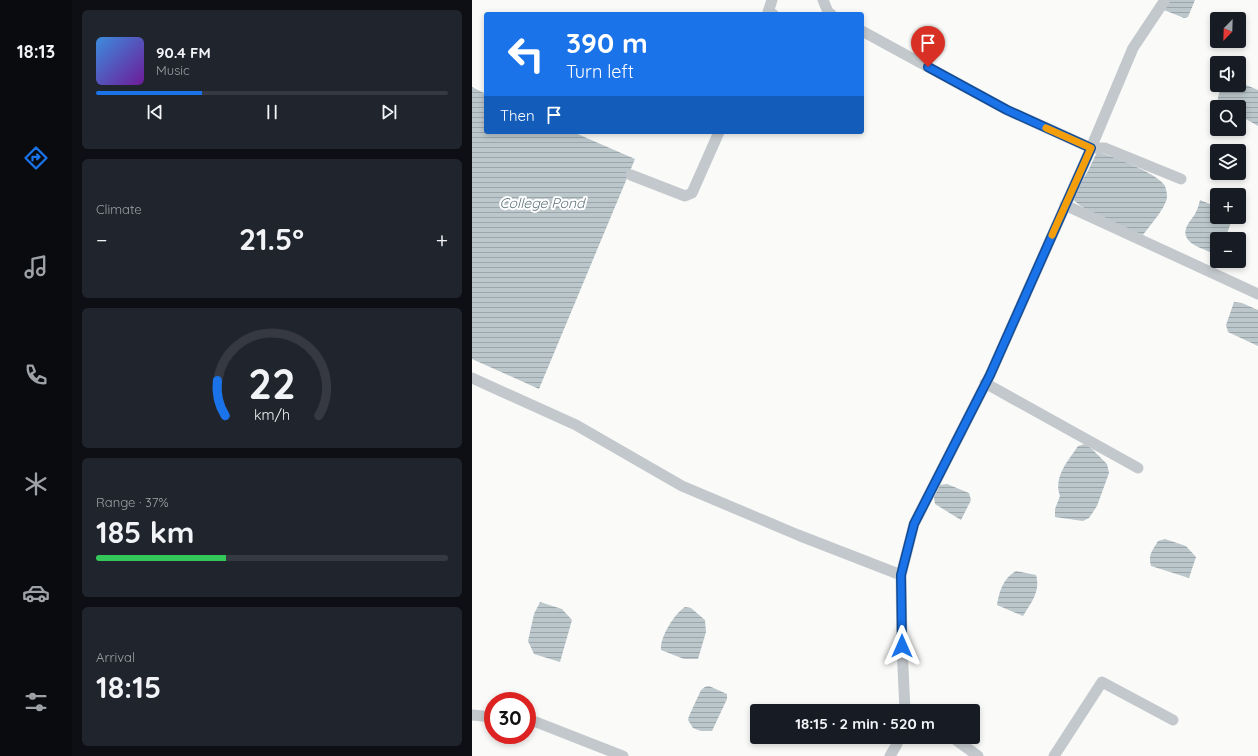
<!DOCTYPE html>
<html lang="en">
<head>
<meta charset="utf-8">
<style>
	body { margin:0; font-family:Quicksand,sans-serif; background:#20242c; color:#f1f3f6; height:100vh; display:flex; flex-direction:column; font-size:15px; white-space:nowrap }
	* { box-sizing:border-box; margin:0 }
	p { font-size:13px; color:#9ea1a6 }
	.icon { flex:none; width:22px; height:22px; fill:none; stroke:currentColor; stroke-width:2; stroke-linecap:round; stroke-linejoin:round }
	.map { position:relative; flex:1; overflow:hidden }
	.panel { display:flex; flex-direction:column; gap:10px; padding:10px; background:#0d0f14; width:400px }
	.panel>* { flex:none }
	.banner { position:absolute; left:12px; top:12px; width:380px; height:122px; border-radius:4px; box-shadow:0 2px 6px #0003; background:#1a73e8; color:#fff; overflow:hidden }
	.needle { width:26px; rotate:203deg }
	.controls { position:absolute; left:738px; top:12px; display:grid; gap:8px }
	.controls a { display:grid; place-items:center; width:36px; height:36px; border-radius:4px; background:#171b24; box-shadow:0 2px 6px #0003; font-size:20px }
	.speed { position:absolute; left:12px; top:692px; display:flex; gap:8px; font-size:20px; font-weight:700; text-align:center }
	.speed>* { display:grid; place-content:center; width:52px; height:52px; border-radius:50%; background:#171b24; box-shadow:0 2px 6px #0003; line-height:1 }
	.speed .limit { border:6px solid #d22; background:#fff; color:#111 }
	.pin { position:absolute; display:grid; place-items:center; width:34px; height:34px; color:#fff; margin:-41px -17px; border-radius:50% 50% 50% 0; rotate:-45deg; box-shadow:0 0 4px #0007 }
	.pin .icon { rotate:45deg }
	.me { position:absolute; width:44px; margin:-22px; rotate:0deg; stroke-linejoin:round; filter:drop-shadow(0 0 3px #0008) }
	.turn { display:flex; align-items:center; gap:14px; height:84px; padding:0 16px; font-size:18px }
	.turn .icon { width:52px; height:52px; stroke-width:2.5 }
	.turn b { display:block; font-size:28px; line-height:34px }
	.then { display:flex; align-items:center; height:38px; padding:0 16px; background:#0003; gap:8px; font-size:15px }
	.big { font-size:30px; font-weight:800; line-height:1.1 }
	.panel .card { flex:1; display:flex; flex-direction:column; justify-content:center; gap:6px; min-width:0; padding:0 14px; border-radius:6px; background:#20242c }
	.panel .dial { align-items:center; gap:0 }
	.dial svg { height:104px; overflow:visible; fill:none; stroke:#363941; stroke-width:7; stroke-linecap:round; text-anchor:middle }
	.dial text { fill:#f1f3f6; stroke:none }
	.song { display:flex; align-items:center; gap:12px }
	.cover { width:48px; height:48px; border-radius:6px; background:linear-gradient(135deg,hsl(210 70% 55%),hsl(280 70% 35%)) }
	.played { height:4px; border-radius:2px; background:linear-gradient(90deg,#1a73e8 30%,#363941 30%) }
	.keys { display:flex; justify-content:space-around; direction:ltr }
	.heat { display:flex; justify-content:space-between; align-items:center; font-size:22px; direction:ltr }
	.charge { height:6px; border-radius:3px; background:linear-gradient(90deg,#34c759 37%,#363941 0) }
	.trip { position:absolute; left:278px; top:704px; width:230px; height:40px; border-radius:4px; background:#171b24; box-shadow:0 2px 6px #0003; font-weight:800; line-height:40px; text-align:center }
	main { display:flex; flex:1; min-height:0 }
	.tabs { display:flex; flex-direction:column; width:72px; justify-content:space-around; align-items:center; background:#090b0e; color:#9ea1a6 }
	.tabs .icon { width:28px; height:28px }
	.tabs .selected { color:#1a73e8 }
	.tabs b { font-size:18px; color:#f1f3f6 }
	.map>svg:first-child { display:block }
	.water { fill:url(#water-rules) }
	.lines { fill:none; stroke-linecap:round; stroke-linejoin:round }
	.minor { stroke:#c3c8cc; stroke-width:11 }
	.route-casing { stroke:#114b97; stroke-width:10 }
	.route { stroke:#1a73e8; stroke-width:7 }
	.slow { stroke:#f59e0b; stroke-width:7 }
	.labels { text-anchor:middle; stroke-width:4; stroke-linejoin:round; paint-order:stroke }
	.water-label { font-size:14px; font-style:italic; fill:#60757c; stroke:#fff }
</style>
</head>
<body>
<main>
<nav class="tabs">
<b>18:13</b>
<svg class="icon selected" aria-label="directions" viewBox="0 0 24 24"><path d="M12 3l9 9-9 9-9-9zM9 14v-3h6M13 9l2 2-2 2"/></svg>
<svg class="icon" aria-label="music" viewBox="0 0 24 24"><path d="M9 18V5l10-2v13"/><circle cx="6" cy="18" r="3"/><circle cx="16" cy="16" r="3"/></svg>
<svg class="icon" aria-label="phone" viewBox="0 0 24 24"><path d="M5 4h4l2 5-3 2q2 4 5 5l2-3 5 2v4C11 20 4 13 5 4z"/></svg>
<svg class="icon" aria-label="climate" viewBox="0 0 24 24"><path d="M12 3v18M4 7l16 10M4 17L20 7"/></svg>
<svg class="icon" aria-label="car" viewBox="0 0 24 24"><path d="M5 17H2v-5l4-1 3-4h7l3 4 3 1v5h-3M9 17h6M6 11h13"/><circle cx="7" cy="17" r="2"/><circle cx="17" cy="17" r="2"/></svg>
<svg class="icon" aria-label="filters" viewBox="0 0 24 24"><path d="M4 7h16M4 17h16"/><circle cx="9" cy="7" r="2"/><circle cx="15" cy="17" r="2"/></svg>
</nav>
<section class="panel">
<div class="card">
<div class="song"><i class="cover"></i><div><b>90.4 FM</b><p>Music</p></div></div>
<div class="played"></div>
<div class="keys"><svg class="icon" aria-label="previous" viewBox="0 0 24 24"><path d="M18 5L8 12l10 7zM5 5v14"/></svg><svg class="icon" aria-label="pause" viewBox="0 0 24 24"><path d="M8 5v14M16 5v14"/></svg><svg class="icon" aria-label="next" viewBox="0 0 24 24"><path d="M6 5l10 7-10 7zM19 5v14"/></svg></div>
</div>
<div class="card"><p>Climate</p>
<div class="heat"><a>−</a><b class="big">21.5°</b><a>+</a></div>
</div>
<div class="card dial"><svg viewBox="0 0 100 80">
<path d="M14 69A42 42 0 1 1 86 69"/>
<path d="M14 69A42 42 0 0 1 8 42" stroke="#1a73e8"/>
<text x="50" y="56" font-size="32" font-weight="700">22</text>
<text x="50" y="72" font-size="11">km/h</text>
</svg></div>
<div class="card"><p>Range · 37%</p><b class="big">185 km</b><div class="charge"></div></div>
<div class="card"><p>Arrival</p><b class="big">18:15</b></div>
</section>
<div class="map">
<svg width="786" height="756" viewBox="0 0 786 756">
	<defs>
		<pattern id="water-rules" width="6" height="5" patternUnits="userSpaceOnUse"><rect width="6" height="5" fill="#bbc7cb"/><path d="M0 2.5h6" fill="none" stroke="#9ca6aa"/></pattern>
	</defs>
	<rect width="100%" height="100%" fill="#fafaf8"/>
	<path class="water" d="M697 0H723L716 17 712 18 692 10Z
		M767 82 786 90V126L767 115V107H753L745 102 749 85H767Z
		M0 87 14 94V132H101L163 159 67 389 0 359Z
		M625 152C639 155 687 174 693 186 694 189 695 193 695 196 695 207 678 225 671 235 655 228 608 211 599 197L615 173Z
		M728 200 745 207V217H759L760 220 753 239H745V250L742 254C730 248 707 243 715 226 717 221 722 217 724 212 726 208 727 204 728 200Z
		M762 302 770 303 786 310V346L756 332 754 325Z
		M613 444 620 449 635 464 637 473 625 506 617 518 611 521 583 517V509L588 496C581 477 596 461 606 446Z
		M475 484 497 493 499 500 489 520 463 504 462 497 468 485Z
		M693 539 714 546 724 557 717 578 679 566C676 555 680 551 686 541Z
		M544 571 564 575C569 591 559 603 551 616L525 605C527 592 531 578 544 571Z
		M68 602 90 609 100 620 88 662 62 654 56 641 62 614Z
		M213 607 219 608 233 620 234 632 226 659H212L189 650C188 637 202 614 213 607Z
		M237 686 255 694V699L240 731H229L221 728 216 720 217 716 229 690 233 687Z"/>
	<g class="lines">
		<path class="minor" d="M300 0 296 12 301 14
			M351 0 356 12 359 14
			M390 31 535 110 619 148H633L709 179
			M159 175 213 196 220 193 247 132
			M593 205 786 294
			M0 378 104 425 210 486 326 535 429 575
			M513 383 666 468
			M433 711 430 646 429 575 442 524 518 375 619 148 661 48 693 0
			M0 715 21 717
			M55 721 64 722 151 756
			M480 737 506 756
			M418 756 425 744 427 737
			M582 756 630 682 701 720"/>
	</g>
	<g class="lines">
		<g class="route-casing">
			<path id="route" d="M430 646 429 575 442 524 518 375 619 148 535 110 456 67"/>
		</g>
		<use href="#route" class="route"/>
		<path class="slow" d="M574 128 619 148 580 235"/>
	</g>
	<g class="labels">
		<g class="water-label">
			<text x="70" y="208">College Pond</text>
		</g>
	</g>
</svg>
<div class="controls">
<a><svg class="needle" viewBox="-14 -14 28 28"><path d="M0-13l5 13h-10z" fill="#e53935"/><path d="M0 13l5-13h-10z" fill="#9ea1a6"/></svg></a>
<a><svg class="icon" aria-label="sound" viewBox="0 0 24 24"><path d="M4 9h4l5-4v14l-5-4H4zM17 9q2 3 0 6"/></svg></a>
<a><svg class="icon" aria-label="search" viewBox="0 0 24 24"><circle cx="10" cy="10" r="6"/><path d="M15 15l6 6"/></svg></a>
<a><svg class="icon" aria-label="layers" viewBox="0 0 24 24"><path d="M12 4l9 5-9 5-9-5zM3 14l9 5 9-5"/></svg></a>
<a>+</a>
<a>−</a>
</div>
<div class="speed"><div class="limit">30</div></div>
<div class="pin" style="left:456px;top:67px;background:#d93025"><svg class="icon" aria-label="arrive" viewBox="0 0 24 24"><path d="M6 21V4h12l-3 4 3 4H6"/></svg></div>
<svg class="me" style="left:430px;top:646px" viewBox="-20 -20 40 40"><path d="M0-17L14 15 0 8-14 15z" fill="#1a73e8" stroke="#fff" stroke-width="4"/></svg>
<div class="trip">18:15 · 2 min · 520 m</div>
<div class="banner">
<div class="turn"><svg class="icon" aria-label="left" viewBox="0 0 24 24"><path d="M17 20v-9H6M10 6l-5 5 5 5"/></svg><div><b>390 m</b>Turn left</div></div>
<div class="then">Then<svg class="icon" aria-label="arrive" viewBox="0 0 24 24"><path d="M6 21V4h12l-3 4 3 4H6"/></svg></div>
</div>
</div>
</main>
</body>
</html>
